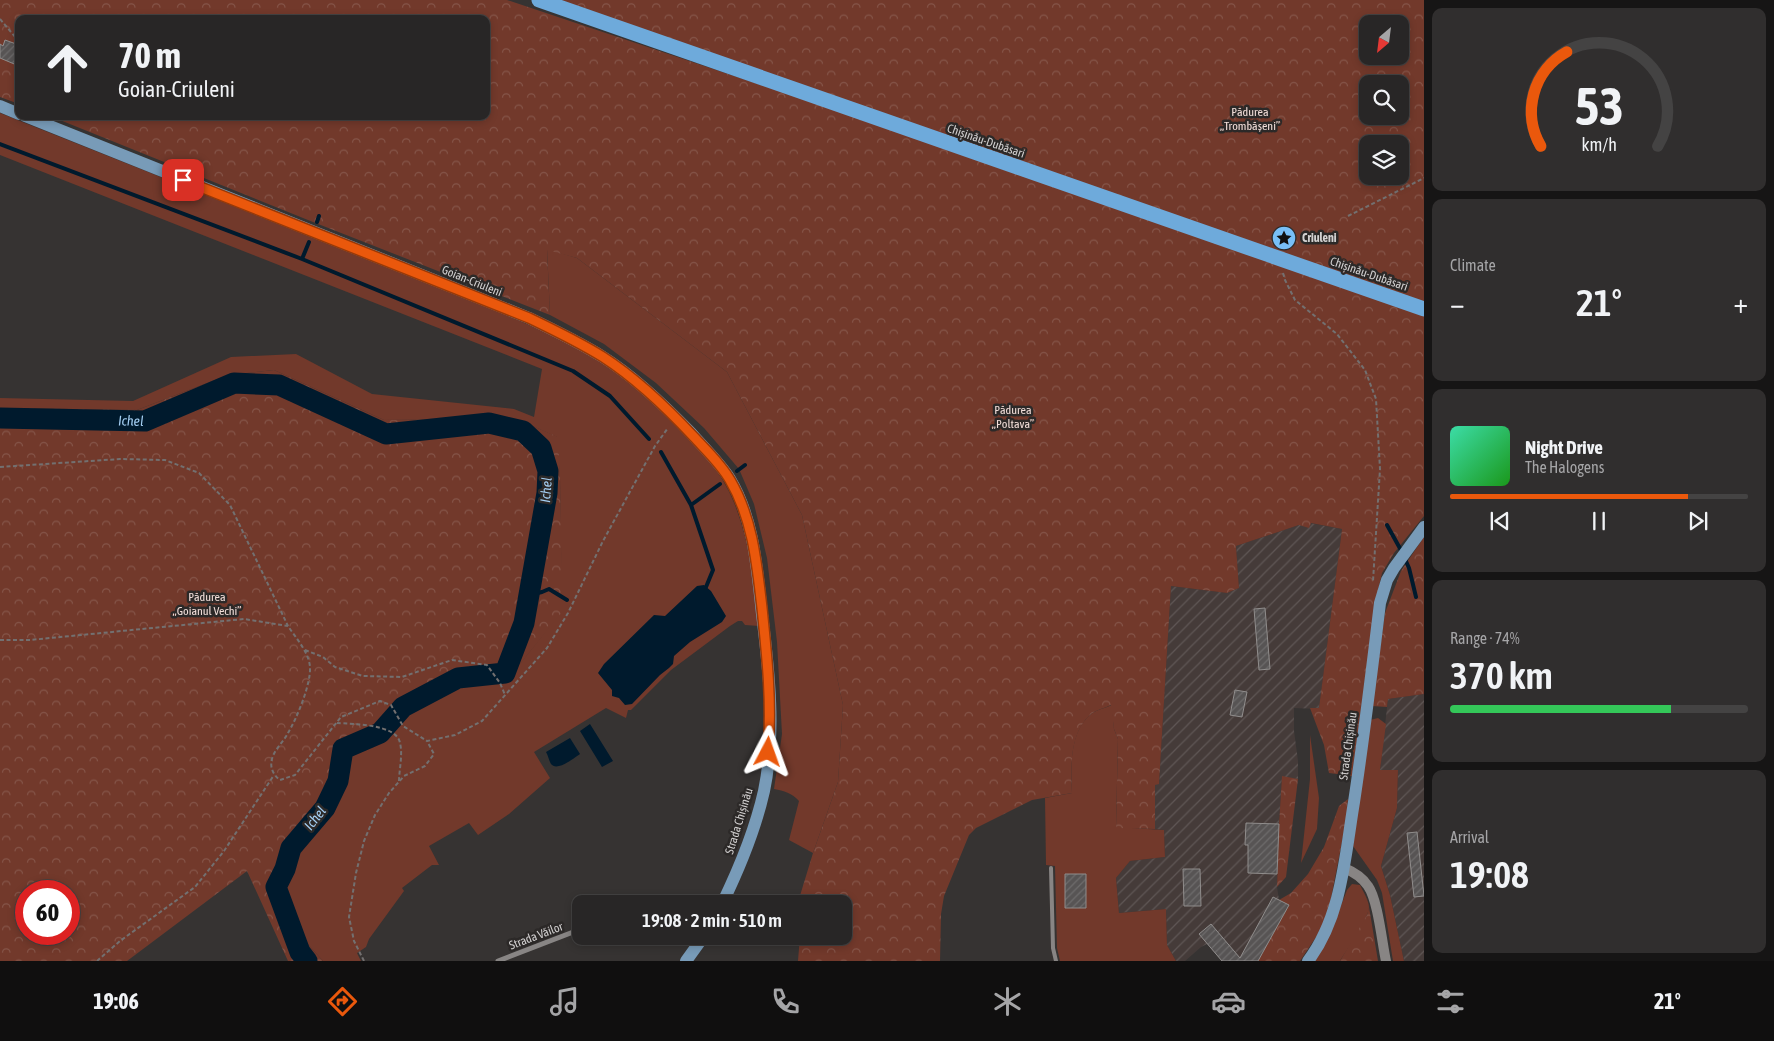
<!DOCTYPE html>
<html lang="en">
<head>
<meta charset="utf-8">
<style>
	body { margin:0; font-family:"Asap Condensed",sans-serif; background:#302e2e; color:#f1f3f6; height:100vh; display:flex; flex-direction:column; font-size:19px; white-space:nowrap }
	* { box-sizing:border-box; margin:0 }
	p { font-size:16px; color:#a5a5a7 }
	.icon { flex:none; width:28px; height:28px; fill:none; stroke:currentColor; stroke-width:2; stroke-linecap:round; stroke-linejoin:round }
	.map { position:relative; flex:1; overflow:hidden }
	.sheet { display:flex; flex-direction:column; gap:8px; padding:8px; background:#161515; width:350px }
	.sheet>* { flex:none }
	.hud { position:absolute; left:15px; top:15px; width:475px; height:105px; border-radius:10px; box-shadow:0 2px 8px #0003,0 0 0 1px #444343; background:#282626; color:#f1f3f6; overflow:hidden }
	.needle { width:32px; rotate:208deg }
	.controls { position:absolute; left:1359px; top:15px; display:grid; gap:10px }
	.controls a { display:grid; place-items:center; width:50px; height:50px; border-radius:10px; background:#282626; box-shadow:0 2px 8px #0003,0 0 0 1px #444343; font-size:25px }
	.speed { position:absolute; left:15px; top:880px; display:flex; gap:10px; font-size:25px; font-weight:700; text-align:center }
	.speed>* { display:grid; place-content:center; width:65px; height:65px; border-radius:50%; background:#282626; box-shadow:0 2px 8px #0003,0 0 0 1px #444343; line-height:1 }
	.speed .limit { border:8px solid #d22; background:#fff; color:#111 }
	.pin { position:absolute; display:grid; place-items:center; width:42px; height:42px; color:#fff; margin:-21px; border-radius:10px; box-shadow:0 2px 8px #0006 }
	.me { position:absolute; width:55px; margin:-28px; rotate:4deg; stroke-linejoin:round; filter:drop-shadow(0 0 4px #0008) }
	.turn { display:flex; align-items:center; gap:18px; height:105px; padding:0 20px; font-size:22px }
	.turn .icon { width:65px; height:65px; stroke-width:2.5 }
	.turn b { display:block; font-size:35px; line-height:42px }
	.big { font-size:38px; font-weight:600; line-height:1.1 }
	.sheet .tile { flex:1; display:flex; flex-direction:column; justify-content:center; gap:8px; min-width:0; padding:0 18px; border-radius:10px; background:#302e2e }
	.sheet .dial { align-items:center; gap:0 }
	.dial svg { height:130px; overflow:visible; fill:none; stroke:#444343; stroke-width:7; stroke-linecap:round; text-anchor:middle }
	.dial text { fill:#f1f3f6; stroke:none }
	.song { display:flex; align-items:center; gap:15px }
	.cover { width:60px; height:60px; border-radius:8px; background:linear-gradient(135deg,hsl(160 70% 55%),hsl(120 70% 35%)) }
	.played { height:5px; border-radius:2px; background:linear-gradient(90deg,#ea580c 80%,#444343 80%) }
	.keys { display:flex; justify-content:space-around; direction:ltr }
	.heat { display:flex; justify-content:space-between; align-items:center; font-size:28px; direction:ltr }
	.charge { height:8px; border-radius:4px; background:linear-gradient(90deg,#34c759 74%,#444343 0) }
	.trip { position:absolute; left:572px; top:895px; width:280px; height:50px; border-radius:10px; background:#282626; box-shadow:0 2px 8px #0003,0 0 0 1px #444343; font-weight:600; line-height:50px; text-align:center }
	.menu { display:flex; height:80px; justify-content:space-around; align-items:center; background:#100f0f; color:#a5a5a7 }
	.menu .icon { width:35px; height:35px }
	.menu .active { color:#ea580c }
	.menu b { font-size:22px; color:#f1f3f6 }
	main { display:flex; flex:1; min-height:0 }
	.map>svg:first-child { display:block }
	.industrial { fill:url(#industrial-furrows) }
	.green { fill:#72392b }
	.forest { fill:url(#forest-crowns); fill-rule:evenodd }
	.water { fill:#001a2d }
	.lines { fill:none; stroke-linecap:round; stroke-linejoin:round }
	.stream { stroke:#001a2d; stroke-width:4 }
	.river { stroke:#001a2d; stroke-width:21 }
	.building { fill:url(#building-hatch); stroke:#908d8c }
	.path { stroke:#737070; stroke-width:2; stroke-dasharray:4 2.5; stroke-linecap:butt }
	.lane { stroke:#888584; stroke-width:4 }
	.street { stroke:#888584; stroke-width:5 }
	.secondary { stroke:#888584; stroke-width:10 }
	.primary { stroke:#789bb8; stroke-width:12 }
	.highway { stroke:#6eaadb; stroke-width:15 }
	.route-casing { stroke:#983908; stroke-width:12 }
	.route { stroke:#ea580c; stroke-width:9 }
	.labels { text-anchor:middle; stroke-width:5; stroke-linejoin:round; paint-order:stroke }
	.park-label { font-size:12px; fill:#f3dfda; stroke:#2c2928 }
	.street-label { font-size:12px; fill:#d3d1d1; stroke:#2c2928 }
	.poi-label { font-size:12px; font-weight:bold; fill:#d3d1d1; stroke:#2c2928; text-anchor:start }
	.water-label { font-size:14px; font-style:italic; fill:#a5d0f4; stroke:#2c2928 }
</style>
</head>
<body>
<main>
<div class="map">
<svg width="1424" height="961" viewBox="0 0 1424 961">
	<defs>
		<pattern id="industrial-furrows" width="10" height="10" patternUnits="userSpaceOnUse" patternTransform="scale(1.25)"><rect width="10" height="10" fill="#453b39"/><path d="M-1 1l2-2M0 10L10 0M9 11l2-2" fill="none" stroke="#5f5655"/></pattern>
		<pattern id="forest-crowns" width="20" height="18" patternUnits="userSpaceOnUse" patternTransform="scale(1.25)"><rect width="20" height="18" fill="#72392b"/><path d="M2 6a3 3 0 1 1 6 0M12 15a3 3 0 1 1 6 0" fill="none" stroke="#855549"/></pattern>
		<pattern id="building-hatch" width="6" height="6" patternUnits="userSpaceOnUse" patternTransform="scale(1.25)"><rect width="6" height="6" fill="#575454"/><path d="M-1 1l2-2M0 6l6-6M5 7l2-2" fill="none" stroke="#6e6c6c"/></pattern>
	</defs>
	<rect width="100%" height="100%" fill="#363332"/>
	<path class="industrial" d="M1310 523 1342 529 1319 709 1294 708V731L1298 761V779L1282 777 1279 824 1277 887 1279 900 1289 905 1258 961H1222L1207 944 1201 947 1185 961H1176L1167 945 1166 909 1119 913 1116 878 1130 861 1165 857 1164 830 1155 829V784H1159L1171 586 1227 593 1239 588 1236 546 1299 525Z
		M1424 694V961H1404L1390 895 1381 866 1397 808 1398 771 1380 770 1388 699Z"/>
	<path class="green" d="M0 113 504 314C532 326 560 338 587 353 624 375 657 405 686 436 700 451 716 467 726 486 749 528 753 579 759 626L745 625 742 621H738L730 626 671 670 631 710H628L626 718 606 708 534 752 550 778 509 814 478 835 469 823 429 846 439 865H432L402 888 404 891 369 939 366 947 357 953 361 961H323L297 932 293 913 283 890 285 876 299 843 331 809 349 778V751L388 740 408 713 457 688 507 680 562 611 560 479 557 437 517 419 384 420 274 370 228 375 137 410 0 408V398L133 401 231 357 296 354 372 394 514 409 534 417 542 369 0 155Z
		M547 249 577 258 727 372 802 515 843 705 838 782 813 853 789 840 799 801C792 793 784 791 774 789L782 734 777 642 767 558 754 504 739 469 704 428 656 383 604 344 550 315Z
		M1112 705 1114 729 1118 739 1116 827 1164 830 1165 857 1130 861 1116 878 1119 913 1166 909 1167 945 1176 961H1060L1057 948 1055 866 1046 865 1045 798 1072 793C1071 768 1069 733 1090 715 1095 710 1105 708 1112 705Z
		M1378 718 1386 724 1380 770H1398L1397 808 1381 866 1390 895 1404 961H1393L1382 893 1377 880 1353 846 1370 720Z
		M1310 735 1319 798 1317 829 1301 863 1310 779Z
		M1352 884 1360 885C1363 891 1369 901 1369 907 1369 918 1346 951 1340 961H1312L1333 926 1347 890Z"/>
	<path class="forest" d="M0 0H507L821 105 1424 314V516L1394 553 1382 573 1377 595 1352 776 1329 773 1324 745 1310 708H1319L1342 529 1311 523 1309 528 1299 525 1236 546 1239 588 1227 593 1171 586 1159 784 1155 785V829L1116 828 1118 739 1114 729 1111 705C1105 708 1095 710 1090 715 1069 734 1071 768 1072 793L1032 800 976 828 969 835 944 896 941 914 940 961H798L800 936H844V904H802L799 899 813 853 838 782 843 705 802 515 727 372 577 258 547 250 550 315 308 220 50 116H486V19H19V104L0 97Z
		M555 0H1424V303ZM1368 24H1400V56H1368ZM1368 84H1400V116H1368ZM1368 144H1400V176H1368Z
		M274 370 384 420 517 419 558 437 560 479 563 611 507 680 457 688 409 713 388 740 349 751V778L331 809 299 843 285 876 283 890 293 913 297 932 323 961H288L247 871 127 961H0V408L137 410 228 375ZM26 891H69V934H26Z
		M1424 537V694L1388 699 1387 707 1372 706 1385 613 1401 571Z
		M1282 776 1298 779 1286 877 1277 887 1279 824Z
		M1348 799 1346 821 1329 909 1324 925 1300 961H1258L1289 905 1279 900 1291 893 1308 874 1324 847 1339 806Z
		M1369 907 1378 961H1340L1367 915Z"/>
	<path class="water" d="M704 585 711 591 726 616 722 622 690 642 674 656 673 664 669 668 660 675 632 704 625 705 619 698 612 696V690L598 673 604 664 654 615 665 616 697 586Z
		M590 724 613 761 602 767 580 731Z
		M570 738 580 754C574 758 557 772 551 764 549 761 548 755 546 752Z"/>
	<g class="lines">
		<path class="stream" d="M0 144 302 259 573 371 610 396 649 439
			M317 222 319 216
			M302 259 309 242
			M661 452 691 505 713 570 706 587
			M737 471 745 465
			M691 505 720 484
			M1387 525 1402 552
			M1405 559 1409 568 1416 597
			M529 595 542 592 549 589 567 600"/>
		<path class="river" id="s1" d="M0 418 145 421 234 383 279 385 386 434 489 423 523 431 541 448 548 471 547 493 524 623 505 673 458 678 403 707 380 733 343 749 338 781 325 808 291 848 285 869 276 887 300 952 307 961"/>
	</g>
	<path class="building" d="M5 40 19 45V66L0 58V44L3 46Z
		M1265 608 1270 669 1259 670 1254 609Z
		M1235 690 1247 692 1242 717 1230 715Z
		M1246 823 1279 824 1277 874 1248 873V845H1245Z
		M1417 832 1424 896 1414 897 1407 833Z
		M1183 869H1200L1201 906H1184Z
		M1065 874H1086V908H1065Z
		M1273 897 1289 905 1258 961H1222L1199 934 1211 924 1240 958Z"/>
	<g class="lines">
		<path class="path" d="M0 19 16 38
			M1348 216 1424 178
			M1283 273 1285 280 1295 300 1337 334 1365 370 1376 399 1380 469 1373 581
			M0 467 120 459 165 460 199 473 230 505 288 626
			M0 640H30L244 619 288 626C295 637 309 652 310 667 311 684 297 718 288 733 284 741 276 748 273 756 269 765 272 774 280 780L295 775 341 717 380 701 391 705 403 726 427 741
			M305 650 323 657 335 667 363 676 402 677 452 660 487 665 500 683 505 695
			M337 723C352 724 397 724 400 743 403 755 399 770 399 782
			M97 961 120 941 195 887 224 851 274 775
			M364 961 354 941 349 917 356 873 364 841 375 815 389 793 404 776 425 766 434 754 427 741 455 735 482 721 547 648 568 613 603 541 655 446 668 428"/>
		<path class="lane" d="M1051 868 1053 948 1056 961"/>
		<path class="street" d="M498 961 581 929"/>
		<path class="secondary" d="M1344 868C1354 872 1362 877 1368 886 1378 900 1382 943 1386 961"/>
		<path class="primary" d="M0 106 19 114
			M25 116 529 318C554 330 579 342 603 357 635 377 664 405 691 433 704 448 719 462 730 479 754 519 757 569 762 614 769 671 776 734 764 791 755 831 740 867 722 904
			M686 961 704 936
			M1308 961C1342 916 1345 856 1354 802 1364 736 1372 670 1380 603L1387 580 1394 568 1424 527"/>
		<path class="highway" d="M539 0 1424 309"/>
	</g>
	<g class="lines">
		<g class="route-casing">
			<path id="route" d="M183 180 529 318C554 330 579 342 603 357 637 379 667 408 694 437 707 451 721 464 730 480 753 519 757 565 762 608 767 656 772 704 768 752"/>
		</g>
		<use href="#route" class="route"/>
	</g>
	<defs>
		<g id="sight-disc" transform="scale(1.25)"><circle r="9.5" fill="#78bff7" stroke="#2c2928"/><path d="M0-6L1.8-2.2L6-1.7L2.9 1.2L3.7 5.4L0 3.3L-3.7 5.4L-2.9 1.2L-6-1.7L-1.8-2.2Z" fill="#111"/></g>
	</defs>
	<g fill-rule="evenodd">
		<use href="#sight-disc" x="1284" y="238"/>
	</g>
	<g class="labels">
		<g class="park-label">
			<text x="1250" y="116">Pădurea<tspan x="1250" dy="14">„Trombășeni”</tspan></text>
			<text x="1013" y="414">Pădurea<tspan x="1013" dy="14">„Poltava”</tspan></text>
			<text x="207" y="601">Pădurea<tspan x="207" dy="14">„Goianul Vechi”</tspan></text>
		</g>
		<g class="street-label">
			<text transform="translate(986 141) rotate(19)" y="4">Chișinău-Dubăsari</text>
			<text transform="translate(1369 274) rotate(19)" y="4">Chișinău-Dubăsari</text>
			<text transform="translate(472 281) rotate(22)" y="4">Goian-Criuleni</text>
			<text transform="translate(1348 746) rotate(-82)" y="4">Strada Chișinău</text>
			<text transform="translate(739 821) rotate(-73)" y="4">Strada Chișinău</text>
			<text transform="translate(536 936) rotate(-21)" y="4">Strada Văilor</text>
		</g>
		<g class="poi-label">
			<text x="1302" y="242">Criuleni</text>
		</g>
		<g class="water-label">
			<text dy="5" stroke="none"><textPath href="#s1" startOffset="131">Ichel</textPath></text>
			<text transform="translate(546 490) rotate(-86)" y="5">Ichel</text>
			<text transform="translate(315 818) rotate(-52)" y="5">Ichel</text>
		</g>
	</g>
</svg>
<div class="controls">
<a><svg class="needle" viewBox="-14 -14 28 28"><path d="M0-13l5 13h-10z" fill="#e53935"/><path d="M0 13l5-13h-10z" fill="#a5a5a7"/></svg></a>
<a><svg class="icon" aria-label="search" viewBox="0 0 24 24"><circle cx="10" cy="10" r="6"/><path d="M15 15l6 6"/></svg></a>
<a><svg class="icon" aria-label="layers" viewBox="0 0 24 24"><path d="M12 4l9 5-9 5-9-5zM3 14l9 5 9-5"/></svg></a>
</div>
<div class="speed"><div class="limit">60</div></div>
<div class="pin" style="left:183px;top:180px;background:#d93025"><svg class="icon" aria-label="arrive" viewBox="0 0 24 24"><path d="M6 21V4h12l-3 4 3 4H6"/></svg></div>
<svg class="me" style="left:768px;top:752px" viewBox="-20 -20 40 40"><path d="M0-17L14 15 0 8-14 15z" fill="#ea580c" stroke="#fff" stroke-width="4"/></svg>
<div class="trip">19:08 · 2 min · 510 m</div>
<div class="hud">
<div class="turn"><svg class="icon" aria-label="ahead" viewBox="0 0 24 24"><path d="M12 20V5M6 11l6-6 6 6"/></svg><div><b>70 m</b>Goian-Criuleni</div></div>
</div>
</div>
<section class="sheet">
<div class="tile dial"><svg viewBox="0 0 100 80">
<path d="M14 69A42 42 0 1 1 86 69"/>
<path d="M14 69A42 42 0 0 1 30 11" stroke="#ea580c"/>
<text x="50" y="56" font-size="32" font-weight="700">53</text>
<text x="50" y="72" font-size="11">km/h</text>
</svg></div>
<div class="tile"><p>Climate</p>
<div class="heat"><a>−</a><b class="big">21°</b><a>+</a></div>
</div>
<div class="tile">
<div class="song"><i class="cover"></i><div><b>Night Drive</b><p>The Halogens</p></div></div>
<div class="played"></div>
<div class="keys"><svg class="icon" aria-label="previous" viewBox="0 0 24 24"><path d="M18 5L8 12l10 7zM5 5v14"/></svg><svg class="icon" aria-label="pause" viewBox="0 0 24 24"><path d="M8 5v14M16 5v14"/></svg><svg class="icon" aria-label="next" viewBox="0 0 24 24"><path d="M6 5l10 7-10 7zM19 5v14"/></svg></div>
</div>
<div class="tile"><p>Range · 74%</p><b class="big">370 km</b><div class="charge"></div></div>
<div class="tile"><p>Arrival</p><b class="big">19:08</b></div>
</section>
</main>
<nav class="menu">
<b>19:06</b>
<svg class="icon active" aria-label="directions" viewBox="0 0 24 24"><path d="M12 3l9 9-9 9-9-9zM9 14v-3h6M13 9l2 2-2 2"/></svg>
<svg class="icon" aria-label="music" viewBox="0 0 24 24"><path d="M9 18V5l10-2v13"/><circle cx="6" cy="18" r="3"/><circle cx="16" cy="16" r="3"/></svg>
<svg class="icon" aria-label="phone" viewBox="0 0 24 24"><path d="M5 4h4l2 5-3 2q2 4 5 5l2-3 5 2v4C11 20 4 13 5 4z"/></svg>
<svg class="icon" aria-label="climate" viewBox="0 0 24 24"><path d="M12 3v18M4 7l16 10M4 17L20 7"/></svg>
<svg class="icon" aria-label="car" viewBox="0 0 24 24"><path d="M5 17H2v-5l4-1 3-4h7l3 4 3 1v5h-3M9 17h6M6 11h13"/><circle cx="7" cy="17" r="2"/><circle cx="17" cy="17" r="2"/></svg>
<svg class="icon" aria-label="filters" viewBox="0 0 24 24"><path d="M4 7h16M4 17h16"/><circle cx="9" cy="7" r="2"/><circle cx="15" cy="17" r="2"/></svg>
<b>21°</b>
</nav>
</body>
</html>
